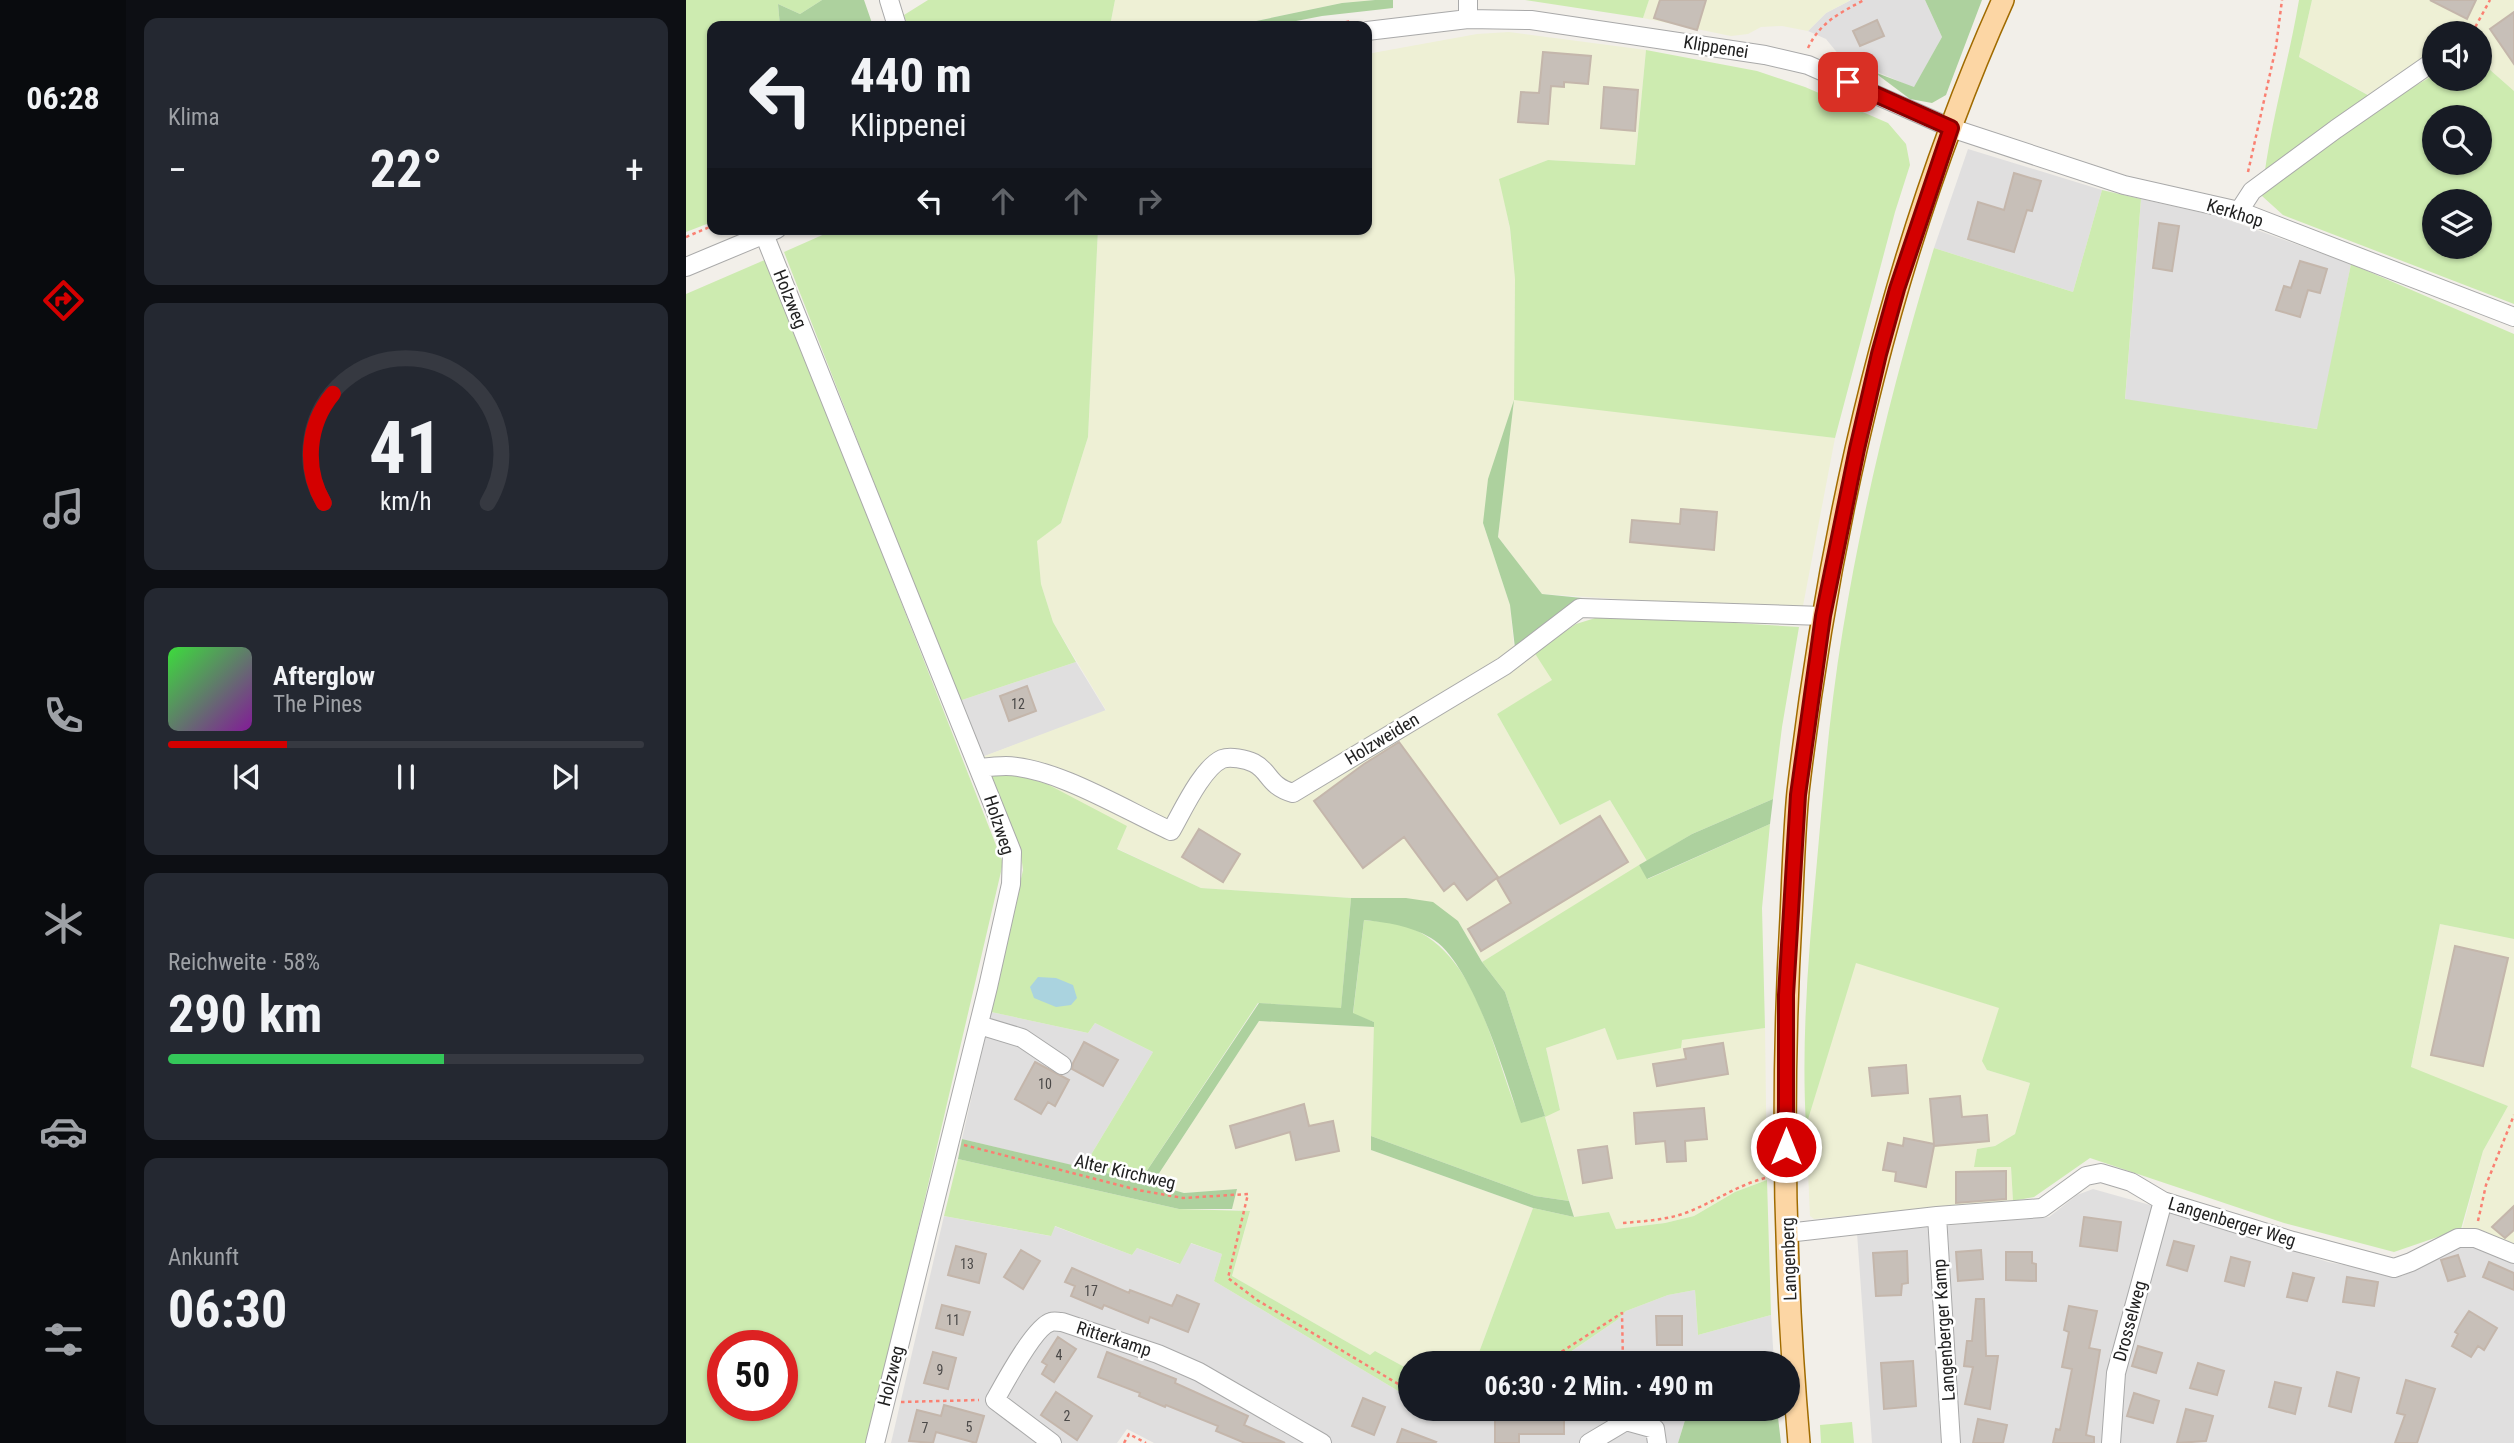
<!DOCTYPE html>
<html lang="de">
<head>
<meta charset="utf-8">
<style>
	body { margin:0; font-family:"Roboto Condensed",sans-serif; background:#242831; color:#f1f3f6; height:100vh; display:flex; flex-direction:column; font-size:26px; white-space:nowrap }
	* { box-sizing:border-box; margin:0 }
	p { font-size:23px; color:#9ea1a6 }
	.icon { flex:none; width:38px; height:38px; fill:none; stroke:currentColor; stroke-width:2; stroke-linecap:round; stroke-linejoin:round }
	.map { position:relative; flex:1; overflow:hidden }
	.drawer { display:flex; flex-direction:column; gap:18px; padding:18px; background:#0d0f14; width:560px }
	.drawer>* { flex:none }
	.top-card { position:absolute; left:21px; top:21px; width:665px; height:214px; border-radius:14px; box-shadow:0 2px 5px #0004; background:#171b24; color:#f1f3f6; overflow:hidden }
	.buttons { position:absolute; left:1736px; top:21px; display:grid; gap:14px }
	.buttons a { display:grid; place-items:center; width:70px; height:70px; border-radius:50%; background:#171b24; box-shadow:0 2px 5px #0004; font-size:35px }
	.speed { position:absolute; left:21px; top:1330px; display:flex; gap:14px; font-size:35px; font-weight:700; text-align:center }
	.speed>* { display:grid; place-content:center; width:91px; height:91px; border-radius:50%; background:#171b24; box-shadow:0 2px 5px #0004; line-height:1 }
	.speed .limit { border:10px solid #d22; background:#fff; color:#111 }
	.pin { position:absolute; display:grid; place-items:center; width:60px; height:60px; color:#fff; margin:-30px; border-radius:14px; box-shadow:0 4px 10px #0006 }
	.me { position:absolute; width:77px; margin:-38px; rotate:0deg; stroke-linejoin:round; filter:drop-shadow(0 0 5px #0008) }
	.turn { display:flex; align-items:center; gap:24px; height:147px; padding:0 28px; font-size:32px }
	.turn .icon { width:91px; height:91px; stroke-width:2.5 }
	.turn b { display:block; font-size:49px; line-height:60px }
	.lanes { display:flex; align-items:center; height:66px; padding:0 28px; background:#0003; justify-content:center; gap:35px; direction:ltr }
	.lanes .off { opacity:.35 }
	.big { font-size:52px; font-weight:700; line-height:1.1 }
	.drawer .widget { flex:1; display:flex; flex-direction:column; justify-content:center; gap:10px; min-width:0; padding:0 24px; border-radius:14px; background:#242831 }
	.drawer .dial { align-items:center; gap:0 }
	.dial svg { height:182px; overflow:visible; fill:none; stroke:#363941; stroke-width:7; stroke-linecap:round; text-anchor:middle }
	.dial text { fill:#f1f3f6; stroke:none }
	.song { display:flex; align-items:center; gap:21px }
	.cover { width:84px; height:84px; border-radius:10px; background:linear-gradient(135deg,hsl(120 70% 55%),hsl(290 70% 35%)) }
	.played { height:7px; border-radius:4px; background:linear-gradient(90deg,#d40000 25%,#363941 25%) }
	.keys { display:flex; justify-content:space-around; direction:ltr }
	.heat { display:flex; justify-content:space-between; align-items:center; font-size:38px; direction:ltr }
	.charge { height:10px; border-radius:5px; background:linear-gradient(90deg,#34c759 58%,#363941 0) }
	.trip { position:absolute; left:712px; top:1351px; width:402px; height:70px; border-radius:35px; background:#171b24; box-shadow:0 2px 5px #0004; font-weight:700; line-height:70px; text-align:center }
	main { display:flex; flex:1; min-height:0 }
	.tabs { display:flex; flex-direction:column; width:126px; justify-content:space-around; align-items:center; background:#090b0e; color:#9ea1a6 }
	.tabs .icon { width:49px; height:49px }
	.tabs .active { color:#d40000 }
	.tabs b { font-size:32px; color:#f1f3f6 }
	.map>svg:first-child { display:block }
	.residential { fill:#e0dfdf }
	.farmland { fill:#eef0d5 }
	.grass { fill:#cdebb0; fill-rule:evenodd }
	.forest { fill:#add19e }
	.water { fill:#aad3df }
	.building { fill:#c7bfb8; stroke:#c4b6ab; stroke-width:2 }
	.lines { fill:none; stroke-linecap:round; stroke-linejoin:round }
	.minor-casing { stroke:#a9a9a9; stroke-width:20 }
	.major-casing { stroke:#a06b00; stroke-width:24 }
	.path { stroke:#fa8072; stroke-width:2.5; stroke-dasharray:3.5 3.5; stroke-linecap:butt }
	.minor { stroke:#fff; stroke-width:18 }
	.major { stroke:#fcd6a4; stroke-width:21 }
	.route-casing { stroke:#8a0000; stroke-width:18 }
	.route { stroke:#d40000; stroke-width:12 }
	.labels { text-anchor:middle; stroke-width:5; stroke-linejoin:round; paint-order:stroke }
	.number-label { font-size:14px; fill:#4b4948 }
	.street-label { font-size:18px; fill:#222; stroke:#fff }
</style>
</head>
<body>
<main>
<nav class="tabs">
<b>06:28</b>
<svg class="icon active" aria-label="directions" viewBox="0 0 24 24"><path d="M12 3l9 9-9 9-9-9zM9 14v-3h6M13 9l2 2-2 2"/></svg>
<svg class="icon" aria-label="music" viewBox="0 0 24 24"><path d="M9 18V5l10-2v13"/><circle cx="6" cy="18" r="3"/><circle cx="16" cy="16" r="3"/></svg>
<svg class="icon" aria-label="phone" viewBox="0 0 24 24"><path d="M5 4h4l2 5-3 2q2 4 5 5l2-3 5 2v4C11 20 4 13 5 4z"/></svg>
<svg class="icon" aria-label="climate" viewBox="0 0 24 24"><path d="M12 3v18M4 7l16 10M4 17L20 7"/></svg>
<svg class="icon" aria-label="car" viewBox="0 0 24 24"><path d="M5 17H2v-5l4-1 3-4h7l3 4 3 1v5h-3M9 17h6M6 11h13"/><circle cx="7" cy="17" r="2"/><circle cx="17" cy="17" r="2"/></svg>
<svg class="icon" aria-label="filters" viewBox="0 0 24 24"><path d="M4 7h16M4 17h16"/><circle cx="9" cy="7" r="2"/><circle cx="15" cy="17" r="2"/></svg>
</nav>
<section class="drawer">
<div class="widget"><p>Klima</p>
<div class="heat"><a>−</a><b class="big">22°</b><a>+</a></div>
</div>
<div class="widget dial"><svg viewBox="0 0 100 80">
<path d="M14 69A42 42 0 1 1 86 69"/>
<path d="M14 69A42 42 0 0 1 18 21" stroke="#d40000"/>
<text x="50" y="56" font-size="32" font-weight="700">41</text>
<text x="50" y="72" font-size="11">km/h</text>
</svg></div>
<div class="widget">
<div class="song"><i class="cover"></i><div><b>Afterglow</b><p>The Pines</p></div></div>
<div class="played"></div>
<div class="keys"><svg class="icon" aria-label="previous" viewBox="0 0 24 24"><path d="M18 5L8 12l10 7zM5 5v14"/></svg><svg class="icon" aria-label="pause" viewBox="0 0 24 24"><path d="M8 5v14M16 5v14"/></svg><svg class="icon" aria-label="next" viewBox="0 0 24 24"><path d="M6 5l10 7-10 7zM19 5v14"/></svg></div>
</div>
<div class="widget"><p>Reichweite · 58%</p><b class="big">290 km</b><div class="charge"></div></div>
<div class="widget"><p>Ankunft</p><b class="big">06:30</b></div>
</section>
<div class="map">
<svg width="1828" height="1443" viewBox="0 0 1828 1443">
	<rect width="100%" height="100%" fill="#f2efe9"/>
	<path class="residential" d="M1165 0H1239L1256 37 1228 88 1153 55 1140 39 1122 31 1140 13Z
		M1282 149 1416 190 1387 292 1248 248Z
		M1455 199 1535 217 1665 264 1632 429 1439 400Z
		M390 662 420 711 296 757 273 701Z
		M305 1012 402 1033 409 1023 467 1052 397 1168 276 1139Z
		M1407 1189 1489 1212 1642 1262 1716 1276 1744 1263 1773 1245 1828 1246V1443H1186L1171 1233 1363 1217 1391 1195Z
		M258 1216 364 1236 368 1226 446 1255 451 1248 493 1264 504 1243 536 1254 528 1281 724 1398V1409L778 1413 789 1409H1080L1000 1417 992 1443H468L441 1429 431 1443H205Z
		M1009 1290 1012 1335 1085 1315 1088 1363H868L931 1320 940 1311 982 1295Z"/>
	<path class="farmland" d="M429 0H689L656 3 546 26H424Z
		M963 0H1163V1L1140 13 1122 31 1096 26 1075 27 1062 34 1045 36 957 18Z
		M1626 0H1828V91L1794 61V33H1748V75L1699 104 1613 57Z
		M823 32 960 50 949 165 862 160 814 179 824 229 829 279 828 399 1149 438 1116 611 856 594 812 537 827 404 797 523 824 605 828 648 840 640 867 680 811 714 874 825 924 800 961 861 796 962 772 921 720 898H665L515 888 430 848 441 826 303 774 296 757 420 710 367 622 355 584 350 541 375 523 402 437 412 229H681V54L791 34Z
		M1754 924 1828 939V1246L1775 1234 1797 1151 1822 1106 1725 1068Z
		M1169 962 1314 1008 1301 1070 1344 1083 1329 1134 1309 1146 1291 1149 1289 1167 1325 1166 1327 1201 1128 1219 1124 1216 1120 1126Z
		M573 1021 688 1027 685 1150 847 1208 789 1363H724V1370L689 1351 684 1355 546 1276 564 1212 546 1209 551 1189 498 1193 466 1184Z
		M919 1028 932 1060 996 1040 1079 1028 1081 1180 1049 1192 1008 1216 979 1223 930 1229 923 1212 888 1217 859 1116 874 1109 860 1048Z"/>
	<path class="grass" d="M0 0H136L114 14 92 4 94 26H26V222L0 232Z
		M242 0H429L424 26H221L218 15Z
		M839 0H963L957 18Z
		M1613 0H1626L1613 57 1698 104 1748 75V79H1794V61L1828 91V304L1597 215 1576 196C1582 130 1602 66 1613 0ZM1748 117H1794V163H1748ZM1748 201H1794V247H1748Z
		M960 50 1071 71 1119 87 1202 123 1220 144 1224 165 1209 212 1149 438 828 400 829 279 824 228 813 179 862 160 949 165Z
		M1416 190 1455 199 1439 399 1631 429 1665 264 1828 334V939L1754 924 1725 1067 1822 1106 1797 1151 1775 1229 1708 1252 1598 1223 1404 1158 1348 1197 1327 1201 1325 1167H1288L1291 1149 1309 1146 1329 1134 1344 1083 1301 1070 1296 1061 1313 1008 1170 963 1120 1126C1115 1037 1123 949 1131 861 1138 783 1144 706 1157 629 1178 500 1210 373 1248 248L1387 292Z
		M150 229H412L402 437 375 523 351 541 355 584 367 622 390 662 273 701 98 252Z
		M81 259 317 863 182 1443H0V294ZM37 1346H96V1405H37Z
		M919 615 1113 627 1096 727 1087 799 1006 834 961 861 924 800 874 825 811 714 866 680 848 652 890 624Z
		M303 774 331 775 361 784 441 826 431 849 515 888 665 898 655 1009 572 1003 454 1181 397 1168 467 1052 409 1023 402 1033 305 1012 337 870 334 847Z
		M1084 824 1076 908 1079 1028 996 1040 995 1048 931 1060 919 1028 860 1048 874 1110 859 1117 883 1201 849 1196 685 1136 688 1022 667 1014 678 920C691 922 708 921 720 926 796 954 806 1058 836 1122L859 1116 819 992 796 962 953 865 962 879Z
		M272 1159 493 1209 564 1211 546 1276 684 1355 689 1351 724 1370V1398L528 1281 536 1254 505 1243 494 1264 451 1248 446 1255 369 1226 365 1236 258 1216Z
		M1081 1180 1085 1315 1012 1335 1009 1290 982 1295 940 1311 931 1320 868 1363H789L847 1208 888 1217 923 1212 930 1229 979 1223 1008 1216 1049 1192Z
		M1166 1422 1168 1443H1135L1134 1425Z"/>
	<path class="forest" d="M136 0H178L187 26H94L92 4 114 14Z
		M689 0H707V8L636 16 584 26H546L656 3Z
		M1239 0H1296L1260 95 1246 103 1224 99 1188 72 1228 87 1256 37Z
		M828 400 812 537 856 594 896 598 829 648 824 605 797 523 802 479Z
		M1087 799 1084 824 961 879 953 865 1006 834Z
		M665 898H720L747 902 772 921 796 962 819 992 859 1116 835 1123C819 1077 787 962 745 938 723 925 702 923 678 920L667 1013 688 1022V1027L573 1021 466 1184 498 1193 551 1189 546 1209H493L272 1159 276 1139 454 1181 573 1003 655 1008Z
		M685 1136 849 1196 883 1201 888 1217 847 1208 685 1150Z
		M1080 1409H1091L1095 1443H992L1000 1417Z"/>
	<path class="water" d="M352 977 370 978 387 985 391 998 385 1005 370 1007 348 998 344 987Z"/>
	<path class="building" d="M974 0H1020L1011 30 968 18Z
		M1744 0H1790L1781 19Z
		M1828 12V64L1804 29Z
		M1191 20 1198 36 1174 46 1167 31Z
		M857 52 905 56 902 84 878 82V87L865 86 862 124 832 122 835 92 853 93Z
		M918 87 952 90 949 131 915 128Z
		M1328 173 1355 181 1346 211 1341 210 1328 252 1282 239 1292 202 1318 210Z
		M1473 223 1493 226 1486 271 1467 268Z
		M1614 261 1641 269 1634 293 1622 290 1614 317 1590 310 1598 286 1605 288Z
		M995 509 1031 512 1028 550 944 542 946 520 994 524Z
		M341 686 350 711 323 721 314 696Z
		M713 742 812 877 781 900 768 883 758 891 718 837 677 868 628 801 678 764Z
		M914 816 942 862 795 951 782 929 825 903 811 879Z
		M513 829 554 854 537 882 496 857Z
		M1769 946 1822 958 1797 1066 1745 1055Z
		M398 1042 432 1060 417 1086 386 1069 387 1063Z
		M1037 1043 1042 1074 971 1086 967 1064 1000 1059 998 1049Z
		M349 1062 383 1080 369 1106 362 1102 355 1114 329 1099Z
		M1220 1065 1222 1093 1186 1096 1183 1068Z
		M1274 1096 1276 1117 1301 1115 1303 1141 1248 1146 1240 1187 1209 1181 1210 1172 1197 1170 1202 1143 1217 1146 1218 1138 1248 1144 1244 1099Z
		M618 1104 623 1126 647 1121 653 1151 610 1160 604 1132 550 1148 544 1126Z
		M1018 1108 1021 1139 999 1141 1000 1161 981 1162 979 1141 950 1144 948 1113Z
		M921 1146 926 1178 897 1183 892 1150Z
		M1320 1171V1199L1270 1203V1172Z
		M1828 1206V1230L1819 1238 1806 1227Z
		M1398 1217 1435 1222 1431 1251 1394 1246Z
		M1488 1241 1508 1246 1501 1271 1481 1265Z
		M270 1246 300 1254 293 1283 262 1275Z
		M335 1250 354 1261 337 1289 318 1277Z
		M1295 1250 1297 1279 1272 1281 1270 1252Z
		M1221 1251 1222 1283 1216 1284 1215 1295 1190 1296 1187 1253Z
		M1320 1252H1346V1263L1350 1264V1281L1320 1280Z
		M1772 1255 1779 1276 1762 1281 1755 1260Z
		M1545 1257 1564 1262 1558 1286 1539 1281Z
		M1803 1262 1828 1273V1290L1797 1277Z
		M386 1268 443 1293 444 1290 486 1306 491 1295 513 1304 502 1332 464 1317 462 1323 418 1305 416 1309 385 1296 389 1286 379 1282Z
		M1607 1273 1628 1278 1621 1301 1601 1297Z
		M1661 1277 1692 1282 1688 1306 1657 1302Z
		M1290 1299H1298L1300 1356H1312L1304 1409 1279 1404 1287 1367 1278 1366 1281 1341H1286Z
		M256 1305 284 1312 277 1335 250 1328Z
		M1383 1306 1411 1311 1403 1348 1414 1350 1400 1435 1408 1437V1443H1367L1370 1429 1374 1430 1386 1369 1376 1367 1383 1332 1378 1330Z
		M1783 1311 1811 1328 1798 1350 1792 1346 1785 1357 1766 1346 1772 1334 1769 1332Z
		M970 1316H996V1345H971Z
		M372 1337 390 1349 368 1382 356 1374 361 1365 356 1362Z
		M1452 1346 1476 1353 1470 1373 1446 1366Z
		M247 1352 270 1358 262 1389 238 1383Z
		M421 1352 490 1379 489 1383 562 1416 558 1425 599 1443H559L530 1431 532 1426 480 1405 479 1407 453 1396 454 1393 412 1377Z
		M1227 1361 1230 1406 1198 1409 1195 1363Z
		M1512 1363 1538 1371 1531 1395 1504 1388Z
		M1651 1372 1673 1378 1665 1412 1643 1406Z
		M1720 1380 1749 1389 1731 1443H1709L1719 1415 1711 1413Z
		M1589 1382 1615 1388 1609 1414 1583 1407Z
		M370 1392 406 1416 391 1440 355 1415Z
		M1448 1393 1473 1401 1467 1423 1441 1416Z
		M677 1398 699 1407 688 1435 666 1426Z
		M258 1405 298 1416 290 1443 250 1432 247 1443 223 1441 231 1410 255 1416Z
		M854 1409H878V1434H833V1443H809V1420H854Z
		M1500 1409 1527 1416 1520 1441 1491 1443Z
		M1292 1419 1321 1425 1317 1443H1287Z
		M716 1429 750 1442 749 1443H711Z"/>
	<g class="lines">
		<g class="minor-casing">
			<path id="minor" d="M203 0 211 26
				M782 0V19
				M681 31 782 19 845 20 1079 55 1122 65 1265 128 1438 185 1553 211 1828 317
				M1553 211 1566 191 1650 129 1748 61
				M78 234 326 852 325 884 302 987 189 1443
				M0 267 91 229
				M293 768C302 767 311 766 320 766 369 767 439 810 485 831 496 812 516 768 536 759 544 756 560 759 568 763 584 771 582 786 607 793L818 666 894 608 1137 616
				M293 1025 336 1038 376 1065
				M1251 1216 1265 1443
				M1101 1233 1251 1216 1356 1208 1400 1176 1415 1173 1445 1182 1477 1201 1607 1241 1708 1268 1725 1262 1772 1238H1789L1828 1254
				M366 1443 309 1400C318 1384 349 1326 365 1322 368 1321 372 1322 376 1322L472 1354 513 1372 636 1443
				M903 1443 940 1421 969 1429 971 1443
				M1425 1443 1430 1373 1477 1201"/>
		</g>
		<g class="major-casing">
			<path id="major" d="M1113 1443C1098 1269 1095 1092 1105 918 1107 876 1108 834 1112 792 1144 521 1205 249 1317 0"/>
		</g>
		<path class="path" d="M639 26 666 21
			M1786 33 1804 0
			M1122 48C1134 22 1154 13 1178 0
			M1562 172 1590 47 1596 0
			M0 237 26 226
			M278 1145 452 1190 497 1198 562 1194 542 1278 571 1300 724 1391
			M1792 1221 1800 1185 1828 1115
			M937 1223C959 1221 981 1220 1002 1212 1030 1201 1053 1184 1083 1177
			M858 1363 936 1313 937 1363
			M215 1402 293 1400
			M758 1409H767
			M438 1443 443 1434 460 1443"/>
		<use href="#minor" class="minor"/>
		<use href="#major" class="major"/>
	</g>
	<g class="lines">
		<g class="route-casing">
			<path id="route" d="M1100 1147V995L1112 795 1137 616 1171 449 1193 354 1211 289 1265 128 1162 82"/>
		</g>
		<use href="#route" class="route"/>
	</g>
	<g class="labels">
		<g class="number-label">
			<text x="332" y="709">12</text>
			<text x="359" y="1089">10</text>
			<text x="281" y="1269">13</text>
			<text x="405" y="1296">17</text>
			<text x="267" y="1325">11</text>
			<text x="373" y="1360">4</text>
			<text x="254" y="1375">9</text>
			<text x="381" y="1421">2</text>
			<text x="283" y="1432">5</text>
			<text x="239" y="1433">7</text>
		</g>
		<g class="street-label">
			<text transform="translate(1030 47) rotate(9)" y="6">Klippenei</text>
			<text transform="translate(1549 213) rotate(17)" y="6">Kerkhop</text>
			<text transform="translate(104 299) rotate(68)" y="6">Holzweg</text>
			<text transform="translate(696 739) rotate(-31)" y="6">Holzweiden</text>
			<text transform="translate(313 825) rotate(72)" y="6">Holzweg</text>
			<text transform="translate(439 1172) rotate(13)" y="6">Alter Kirchweg</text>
			<text transform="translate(1546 1222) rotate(17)" y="6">Langenberger Weg</text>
			<text transform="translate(1103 1259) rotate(-92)" y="6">Langenberg</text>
			<text transform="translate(1444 1321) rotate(-75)" y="6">Drosselweg</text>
			<text transform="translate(1258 1330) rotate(-94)" y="6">Langenberger Kamp</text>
			<text transform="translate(428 1339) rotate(18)" y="6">Ritterkamp</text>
			<text transform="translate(205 1376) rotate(-76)" y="6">Holzweg</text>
		</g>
	</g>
</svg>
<div class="buttons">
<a><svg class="icon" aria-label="sound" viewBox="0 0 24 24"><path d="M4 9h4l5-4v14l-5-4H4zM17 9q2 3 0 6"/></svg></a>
<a><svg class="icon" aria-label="search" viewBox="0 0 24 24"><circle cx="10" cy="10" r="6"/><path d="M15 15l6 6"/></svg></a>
<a><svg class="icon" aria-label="layers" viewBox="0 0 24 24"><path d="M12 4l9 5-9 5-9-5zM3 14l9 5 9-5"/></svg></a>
</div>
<div class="speed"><div class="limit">50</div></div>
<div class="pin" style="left:1162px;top:82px;background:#d93025"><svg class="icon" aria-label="arrive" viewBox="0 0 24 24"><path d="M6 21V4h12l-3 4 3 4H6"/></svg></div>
<svg class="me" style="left:1100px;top:1147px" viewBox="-20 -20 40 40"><circle r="17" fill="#d40000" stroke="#fff" stroke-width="3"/><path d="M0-11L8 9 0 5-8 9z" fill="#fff"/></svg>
<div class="trip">06:30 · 2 Min. · 490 m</div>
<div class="top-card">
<div class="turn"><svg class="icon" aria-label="left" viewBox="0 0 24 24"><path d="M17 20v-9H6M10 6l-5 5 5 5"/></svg><div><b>440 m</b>Klippenei</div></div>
<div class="lanes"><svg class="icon" aria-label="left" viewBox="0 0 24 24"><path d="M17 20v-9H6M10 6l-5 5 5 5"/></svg><svg class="icon off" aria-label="ahead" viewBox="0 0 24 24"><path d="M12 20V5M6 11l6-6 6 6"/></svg><svg class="icon off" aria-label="ahead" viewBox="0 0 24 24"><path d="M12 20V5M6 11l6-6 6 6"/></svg><svg class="icon off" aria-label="right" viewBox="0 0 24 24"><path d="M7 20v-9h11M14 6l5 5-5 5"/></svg></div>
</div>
</div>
</main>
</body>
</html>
